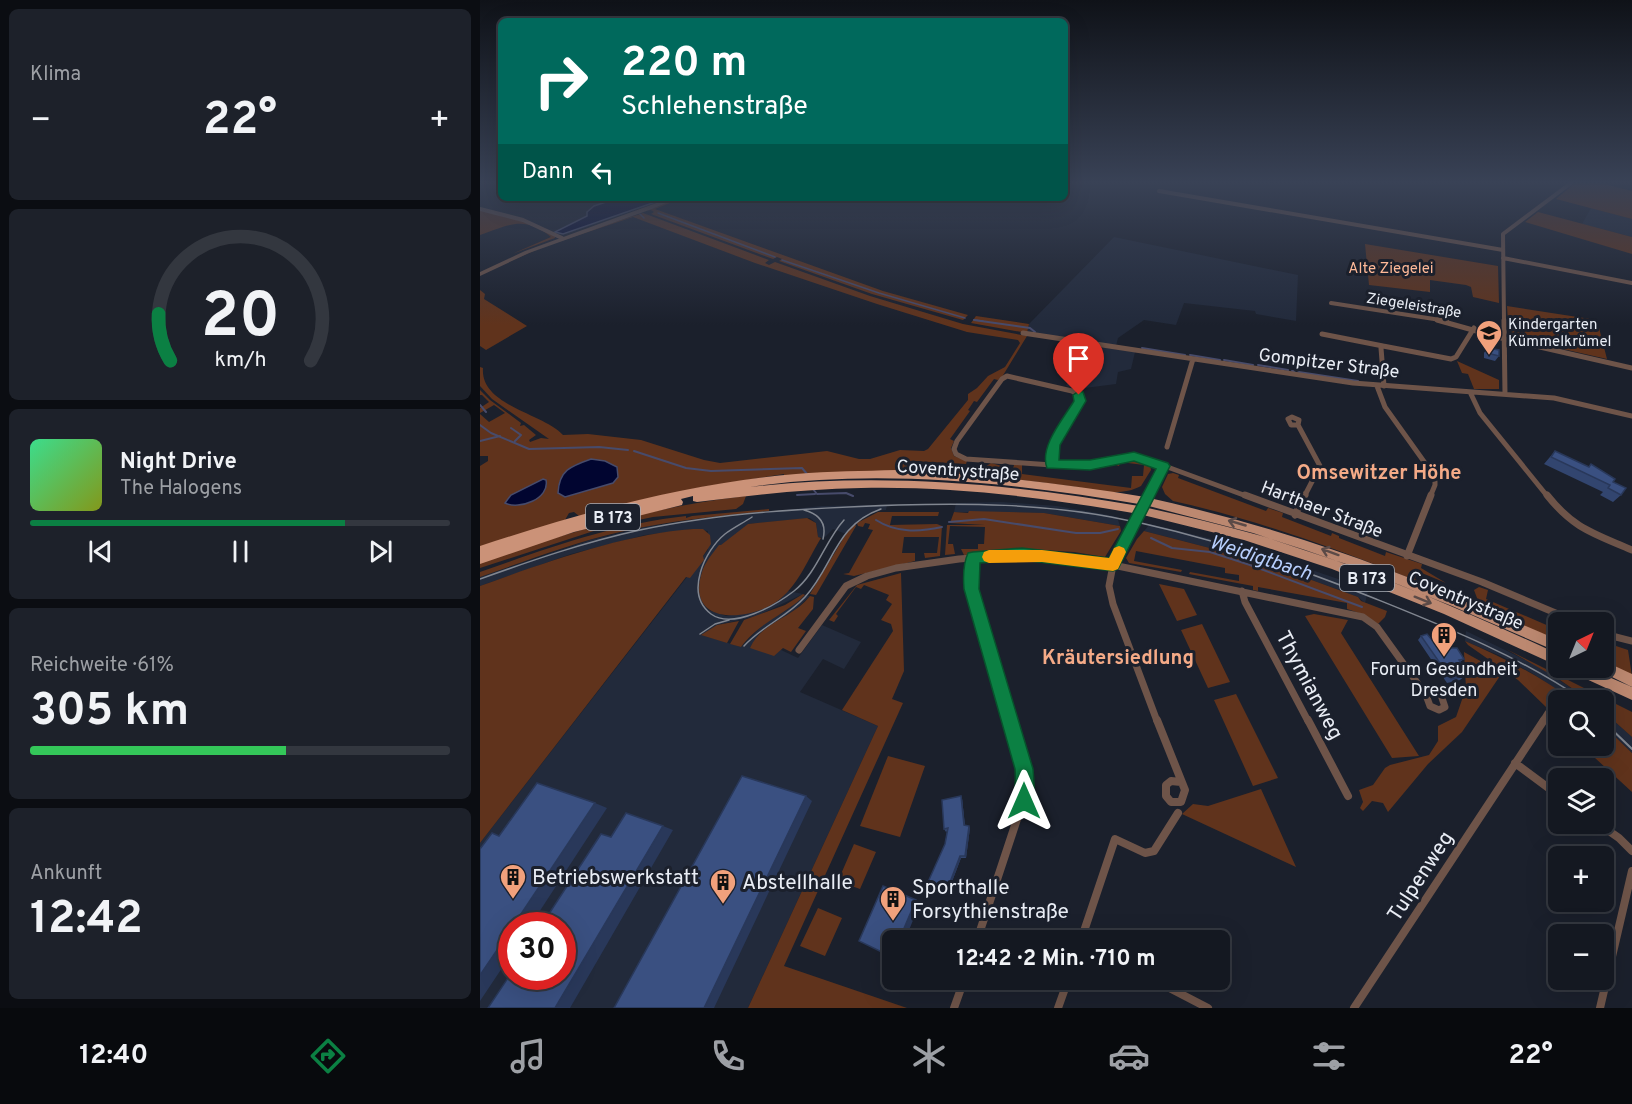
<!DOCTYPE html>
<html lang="de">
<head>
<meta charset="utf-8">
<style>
	body { margin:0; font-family:Overpass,sans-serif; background:#1d212a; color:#f1f3f6; height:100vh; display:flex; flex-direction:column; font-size:22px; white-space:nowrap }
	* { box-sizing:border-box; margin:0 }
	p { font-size:20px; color:#9da0a5 }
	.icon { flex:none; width:33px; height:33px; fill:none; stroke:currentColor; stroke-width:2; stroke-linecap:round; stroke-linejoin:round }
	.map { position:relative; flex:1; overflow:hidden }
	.panel { display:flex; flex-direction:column; gap:9px; padding:9px; background:#0b0d12; width:480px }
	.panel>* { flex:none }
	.banner { position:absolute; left:18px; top:18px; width:570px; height:183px; border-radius:9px; box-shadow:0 6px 24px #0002,0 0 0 2px #33373f; background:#00695c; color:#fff; overflow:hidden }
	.needle { width:39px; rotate:43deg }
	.fabs { position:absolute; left:1068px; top:612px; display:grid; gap:12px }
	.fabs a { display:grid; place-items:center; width:66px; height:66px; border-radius:9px; background:#141821; box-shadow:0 6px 24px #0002,0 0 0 2px #33373f; font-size:30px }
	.speed { position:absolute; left:18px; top:912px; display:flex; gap:12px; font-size:30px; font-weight:700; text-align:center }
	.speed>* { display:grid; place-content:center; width:78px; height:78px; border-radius:50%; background:#141821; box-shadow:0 6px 24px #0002,0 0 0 2px #33373f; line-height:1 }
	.speed .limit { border:9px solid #d22; background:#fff; color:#111 }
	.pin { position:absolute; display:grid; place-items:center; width:51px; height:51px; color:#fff; margin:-62px -26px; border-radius:50% 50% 50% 0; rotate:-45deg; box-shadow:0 0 6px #0007 }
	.pin .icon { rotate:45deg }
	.me { position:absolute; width:66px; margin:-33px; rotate:0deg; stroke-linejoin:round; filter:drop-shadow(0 0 4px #0008) }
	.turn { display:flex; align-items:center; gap:21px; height:126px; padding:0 24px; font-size:27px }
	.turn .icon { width:78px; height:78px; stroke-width:2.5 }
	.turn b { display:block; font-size:42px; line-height:51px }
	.then { display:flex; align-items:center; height:57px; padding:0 24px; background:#0003; gap:12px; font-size:22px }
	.big { font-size:45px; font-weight:700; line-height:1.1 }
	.panel .widget { flex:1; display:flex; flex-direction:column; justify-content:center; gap:9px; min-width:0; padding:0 21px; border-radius:9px; background:#1d212a }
	.panel .dial { align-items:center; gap:0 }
	.dial svg { height:156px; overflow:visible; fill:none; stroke:#33373f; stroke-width:7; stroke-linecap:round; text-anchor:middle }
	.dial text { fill:#f1f3f6; stroke:none }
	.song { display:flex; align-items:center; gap:18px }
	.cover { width:72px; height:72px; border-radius:9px; background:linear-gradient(135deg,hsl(150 70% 55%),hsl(70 70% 35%)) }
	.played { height:6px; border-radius:3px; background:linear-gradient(90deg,#0b8043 75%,#33373f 75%) }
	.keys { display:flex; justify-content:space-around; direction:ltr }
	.heat { display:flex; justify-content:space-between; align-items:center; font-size:33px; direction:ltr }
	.charge { height:9px; border-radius:4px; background:linear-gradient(90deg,#34c759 61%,#33373f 0) }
	.trip { position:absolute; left:402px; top:930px; width:348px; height:60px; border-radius:9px; background:#141821; box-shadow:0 6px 24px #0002,0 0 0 2px #33373f; font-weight:700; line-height:60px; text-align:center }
	.tab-bar { display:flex; height:96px; justify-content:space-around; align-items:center; background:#080a0d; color:#9da0a5 }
	.tab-bar .icon { width:42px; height:42px }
	.tab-bar .current { color:#0b8043 }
	.tab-bar b { font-size:27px; color:#f1f3f6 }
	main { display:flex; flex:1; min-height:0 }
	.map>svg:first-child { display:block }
	.built { fill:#222a3b; fill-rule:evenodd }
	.green { fill:#60331c }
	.water { fill:#010530; stroke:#474b6b; stroke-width:1.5 }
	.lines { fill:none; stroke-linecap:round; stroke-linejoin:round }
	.stream-far1 { stroke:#474b6b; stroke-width:1.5 }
	.stream { stroke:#474b6b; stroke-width:2 }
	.minor-far3 { stroke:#6e5449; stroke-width:4 }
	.minor-far2 { stroke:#6e5449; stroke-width:5 }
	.minor-far1 { stroke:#6e5449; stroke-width:7 }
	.minor { stroke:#6e5449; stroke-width:8 }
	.tertiary { fill:#6e5449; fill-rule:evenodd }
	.primary { fill:#bc8870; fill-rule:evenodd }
	.trunk { fill:#cb9278; fill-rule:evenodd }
	.tram-far1 { stroke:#818690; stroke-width:1.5 }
	.tram { stroke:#818690; stroke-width:2 }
	.wall { fill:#32456f }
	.shaded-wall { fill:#29385a }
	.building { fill:#3a5081; stroke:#29385a; stroke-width:1.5 }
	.oneway { stroke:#5b4a47 }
	.route { fill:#0b8043; stroke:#07532c; stroke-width:1.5 }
	.slow { fill:#f59e0b }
	.labels { text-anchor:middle; stroke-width:6; stroke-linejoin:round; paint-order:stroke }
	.far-park-label { font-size:15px; fill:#feb998; stroke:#1b202c }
	.far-street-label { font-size:15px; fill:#e9edf5; stroke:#1b202c }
	.far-poi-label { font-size:15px; fill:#e9edf5; stroke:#1b202c; text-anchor:start }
	.shield { fill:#1b202c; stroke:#abb0b9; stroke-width:1.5 }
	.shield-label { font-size:16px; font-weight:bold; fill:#e9edf5 }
	.street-label { font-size:18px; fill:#e9edf5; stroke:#1b202c }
	.poi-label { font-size:18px; fill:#e9edf5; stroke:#1b202c }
	.neighbourhood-label { font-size:20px; font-weight:bold; fill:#f4aa87; stroke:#1b202c }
	.water-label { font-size:20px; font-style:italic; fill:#b8cffd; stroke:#1b202c }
	.near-street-label { font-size:21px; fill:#e9edf5; stroke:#1b202c }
	.near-poi-label { font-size:21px; fill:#e9edf5; stroke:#1b202c; text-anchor:start }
</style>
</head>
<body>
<main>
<section class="panel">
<div class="widget"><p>Klima</p>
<div class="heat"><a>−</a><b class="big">22°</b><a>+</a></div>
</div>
<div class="widget dial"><svg viewBox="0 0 100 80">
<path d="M14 69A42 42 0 1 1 86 69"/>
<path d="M14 69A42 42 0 0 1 8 45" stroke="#0b8043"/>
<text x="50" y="56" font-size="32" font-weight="700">20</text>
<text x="50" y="72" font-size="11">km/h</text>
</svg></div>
<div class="widget">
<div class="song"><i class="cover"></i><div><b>Night Drive</b><p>The Halogens</p></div></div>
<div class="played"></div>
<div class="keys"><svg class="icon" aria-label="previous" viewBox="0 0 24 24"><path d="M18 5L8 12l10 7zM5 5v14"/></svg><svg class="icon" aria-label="pause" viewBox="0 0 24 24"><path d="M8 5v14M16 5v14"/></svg><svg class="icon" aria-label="next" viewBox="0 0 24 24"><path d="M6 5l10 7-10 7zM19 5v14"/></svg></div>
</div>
<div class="widget"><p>Reichweite · 61%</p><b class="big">305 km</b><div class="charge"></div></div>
<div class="widget"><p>Ankunft</p><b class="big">12:42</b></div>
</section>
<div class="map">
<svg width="1152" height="1008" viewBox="0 0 1152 1008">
	<rect width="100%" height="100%" fill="#1b202c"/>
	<path class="built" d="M1111 208 1152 219V237L1102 224Z
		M634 237 818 275 816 321 776 314 775 311 704 303 696 325 664 320 638 338 636 346 547 333 549 324Z
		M605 345 655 352 651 369 638 372 636 384 597 389 586 386Z
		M521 502 577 506 623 514 637 517 640 526 564 513 474 512 476 503Z
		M407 505 406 510 394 511 383 517 366 534 353 529 344 538 338 537 336 523 330 518 268 524 220 584 223 602 228 610 246 616 286 608 298 601 308 591 323 594 277 616 237 625 222 635 261 647 285 623 307 610 325 595 330 596 316 609 280 632 270 648 299 649 318 658 342 625 381 642 364 669 343 659 320 692 398 726 268 1008H0V843L228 550V531L213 529 165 535 91 554 0 586V577L110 540 169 526 341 506ZM32 926H82V976H32Z
		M670 524 761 546 867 582 888 591 885 603 878 597 780 561 664 531Z
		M986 631 1060 667 1109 700H1092L1055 675 1023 657 985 641Z
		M1124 712 1152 737V753L1124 726Z"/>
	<path class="green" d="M1095 183H1120L1152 191V219L1076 199Z
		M198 198H202L175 209 403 291 488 315 483 320 392 294 299 261 302 259 297 257 293 259 171 214 174 212 171 210 167 211Z
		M0 210 42 220 75 236V238L32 254 71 237C44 215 29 225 0 235Z
		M1058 212 1152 237V254L1045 222Z
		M163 213 289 260 285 263 289 265 295 262 390 296 483 324 547 336 522 377 518 380 514 379 497 402 494 401 488 410 490 411 470 439 474 441 471 448 474 456 487 461 486 464 433 461 431 467 487 471 488 468 505 467 511 463 533 469 534 465H542V474L651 488 652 476H663L664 465 640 462 639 466 630 463 657 459V462L670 465 671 470 661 486C639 498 612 489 589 486 494 473 399 468 304 477V474L217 488 99 516 94 512 89 513 85 520 0 547V466L8 461V456H0V414L9 422 25 413 14 405 0 413V408L9 402 2 395H0V390L10 400 41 423 40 426 44 425 56 435 49 440 50 442 61 438 69 439 12 399 0 386V367L3 368C0 406 63 413 83 435L108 434 161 440 224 460 240 463 347 451 379 459H390L420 450 444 451 448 449 488 400V394L497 388 508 376 525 367 540 343 538 340 487 332 397 304 275 263 153 217 63 247 10 270 64 245Z
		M885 244 1018 266 1019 303 993 297 991 287 986 285 950 280V292L889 285Z
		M0 290 5 294 4 299 47 326 6 350 0 346Z
		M1027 306 1117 320 1127 359 1029 337Z
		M496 316 549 324 547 333 491 323Z
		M977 361 1019 380V389H994L988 374 982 373Z
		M693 473 699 475 698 478 786 511 788 508 803 513 802 517 851 536 852 533 859 536V538L905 556 906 552 942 564 941 568 966 583 937 571 935 579 993 603 995 598H997L994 590 999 587 1008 590 1006 599 1078 630V642C953 587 827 531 693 501L685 494 682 487 688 474Z
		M266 496 263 504 256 509 173 517 129 526 0 568V562C87 533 174 506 266 496Z
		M289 509V511C239 516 188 521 140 532 92 543 46 561 0 577V572C68 548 134 524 206 516V518L212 516Z
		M489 511 564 513 640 526 641 531 625 557 594 552 533 548 532 552 484 555 481 549H498V544H504L505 527 470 526 468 544H473L475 554 465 555 467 525H505L470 523 474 512 488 513Z
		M398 512H459L458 516H412L410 525 457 524 462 526 460 556 445 558 444 553H457L459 537H424L422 553H435V561L374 576 363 574 369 573 393 530 388 529 390 524 385 523 383 527 378 526 377 523Z
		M327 518 336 523 338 537 341 538C328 559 317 588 296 602 267 622 205 625 222 572 225 562 233 553 239 545H241L268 524Z
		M375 524 376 526 336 595 330 594 366 534Z
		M213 529H223L230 535 231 544 223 556 224 560 210 578 206 577 0 843V586C69 561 145 534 213 529Z
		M664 531 780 561 878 597 881 601 907 611 905 617 898 624 882 614 867 609V603L778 587V591L773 590V586L709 574 710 572 759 581V575L745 573V568L656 551 654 561 702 570 701 572 649 563 646 558 657 539Z
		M421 573 424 671 412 699 423 703 304 966 427 1008H268L398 726 362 710 413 631 411 624 401 620 412 604 406 600 409 595 384 585 381 589 376 587 356 614 358 616 354 622 349 620 377 585Z
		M679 584 704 589 717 615 697 621Z
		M323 594 325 595C305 615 278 623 261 647L250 644 264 620 305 605Z
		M330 596 334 597 333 609 318 628 326 631 311 652 303 648 294 656 270 648C281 622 313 618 330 596Z
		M834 614 868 620 861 633 939 756 912 758 825 616Z
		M259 621 247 643 221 635 237 625Z
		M722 624 750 682 728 688 701 630Z
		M985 641C1022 657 1059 675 1092 700H1078V723L1071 716 1066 707 1038 680 988 645Z
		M1133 645 1148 650 1152 676 1124 663V650L1132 653Z
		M1026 649 1152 712V737L1124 712V700H1109L1077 678Z
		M984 652 1022 673 982 732 948 764 908 812 903 803 892 801 883 811 880 808 883 802 879 790 893 785 905 768 910 765 949 755 958 741V726L976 717 986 688Z
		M756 694 798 778 773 786 734 700Z
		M1124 726 1152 753V792L1102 746H1124Z
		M408 756 445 766 420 837 380 826Z
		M781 789 816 867 702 814 713 804 728 806Z
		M374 844 396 852 380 889 358 881Z
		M338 908 362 918 345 956 320 946Z"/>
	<path class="water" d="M138 198H187L83 234 75 232 107 216V212L114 206Z
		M111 459 125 461 137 467 138 477 133 483 85 497 78 493C79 470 91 466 111 459Z
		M63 479 66 480C70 499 39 510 25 503L31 495Z"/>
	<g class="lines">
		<path class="stream-far1" d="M178 213 295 257
			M160 214 164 218
			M302 260 399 293 485 318
			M494 320 503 321"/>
		<path class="stream" d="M494 320 550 328 555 332
			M662 348 705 355
			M710 355 740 360
			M744 360 773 365
			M778 365 808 370
			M812 371 878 381
			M0 405 6 412
			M0 425 11 433 49 449 119 447 148 450
			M31 428 41 435 35 441
			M0 441 20 436
			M154 451 206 468 231 471 322 468 327 474
			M333 489 337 494 366 493 373 496
			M317 495 335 494
			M396 520C416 533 439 532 462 527
			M469 522 504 519 596 533H620L638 529
			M671 538 692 548 730 552 770 565 882 607"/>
		<path class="minor-far3" d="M679 191 1023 250
			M0 209 43 220 82 238
			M1023 258 1152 283
			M851 303 967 321
			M1024 321 1023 234 1091 183"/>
		<path class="minor-far2" d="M957 320 1025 339 1152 368
			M1024 320 1025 394
			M543 333 873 383 1074 398 1152 416
			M842 334 903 346
			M527 376 592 391 599 395 600 401 577 439 572 465 486 459 476 454 474 449 477 441 522 379Z
			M897 386 905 407 955 477V485L950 497
			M904 386 901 348 903 346 971 359 976 357 994 328
			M990 392 1000 413 1068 497
			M812 417 819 420 818 425H811L808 419Z
			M818 425 840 466 824 497
			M687 447 713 359
			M572 465 598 466 645 457 663 458 769 497
			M667 497 683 466"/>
		<path class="minor-far1" d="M668 495 633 565 629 586 633 604 677 721
			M765 495 1002 582 1097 622
			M1067 495C1094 529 1113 533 1152 550
			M815 515 825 495
			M927 556 951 495
			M493 558 490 577 492 589 530 721
			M762 591 765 602 828 721
			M1124 634 1152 641
			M319 650 366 586 387 576 416 568 479 559 542 554 633 565 883 617 897 627 946 695
			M952 692 961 695 965 707 959 710 950 706 946 695Z
			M1063 721 1068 713"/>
		<path class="minor" d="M677 720 705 790 701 802H691L686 796V785L691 781 701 782
			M828 720 868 796
			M1035 763 1078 795
			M1119 824 1139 838 1152 851
			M497 940 546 792 539 752 530 720
			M601 940 635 839 665 853 674 851 698 813
			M674 980 728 1008
			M474 1008 484 980
			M578 1008 588 980
			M874 1008 1064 720
			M1120 1008 1152 871"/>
		<path class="tertiary" d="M190 198H198L172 209 49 253 0 276V272L45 251Z"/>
		<path class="primary" d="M665 497C719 509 771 523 824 540 911 568 995 604 1078 640V652L972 606 872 566 773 533 661 504 660 501 661 498Z
			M659 506C699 515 739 524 778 535 882 566 981 609 1078 654V666L964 614 852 569 764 540 655 513 654 510 655 507Z
			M1124 661 1152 674V687L1120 671 1118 668H1124Z
			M1089 668H1108L1152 687V700L1091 672Z"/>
		<path class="trunk" d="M417 470C500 474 582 483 665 497L669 498 670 501 669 504 665 505C530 482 392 467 255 489 390 471 526 483 659 506L663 507 664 510 663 513 659 514C567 498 475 486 381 488 326 489 272 495 217 502L213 501V496L201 499 203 502 202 505 94 532 0 564V546C103 512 208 483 316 474 350 471 383 471 417 470Z"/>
		<path class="tram-far1" d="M324 510C339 514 347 523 343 539
			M272 517C263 523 253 528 245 534 225 550 204 594 231 614 253 630 296 605 314 591 337 573 345 541 364 520
			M0 579C53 560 105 542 160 530 245 512 332 508 418 505 490 503 561 504 631 517 723 534 810 565 896 599 968 628 1039 656 1103 700
			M220 634 235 624 249 620
			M264 646C282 626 307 617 325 597 354 565 355 525 401 509"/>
		<path class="tram" d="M1124 722 1152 749"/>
	</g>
	<path class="wall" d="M1007 348 1019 356 1015 361 1004 358V353Z
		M1075 451 1133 482 1141 495 1133 502 1120 495 1123 492 1064 464Z
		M941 636 961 644 984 659 980 662 983 666 979 669 985 676 980 680 967 683 938 640Z
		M481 796 482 798 485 825 490 828 486 858H481L468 892 448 882 465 844 467 831 466 832 464 829Z"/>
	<path class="shaded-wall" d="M326 796 332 801 234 1008H224Z
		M481 796 482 798 485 827 484 825Z
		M115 803 127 808 50 926H33Z
		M183 826 193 830 90 1008H75Z
		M489 826 490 828 486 858 485 856Z
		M480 856 481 858 468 892 467 890Z
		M436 900 440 903 425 940H419Z
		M32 928V953L0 1001V975Z"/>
	<path class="building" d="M1007 348 1019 350V356L1007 353Z
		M1075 451 1109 467 1111 464 1135 479 1133 482 1146 488 1141 495 1128 488 1130 485 1071 457Z
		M947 634 952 640 956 639 961 644 966 642 970 648H977L984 659 979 660 983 666 978 667 985 676 971 679 941 636Z
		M262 776 326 796 224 1008H134Z
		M57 783 115 803 33 926H32V928L0 975V849L12 833 19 836Z
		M481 796 484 825 489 826 485 856H480L467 890 448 882 465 844 468 828 464 829 462 800Z
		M146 813 183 826 75 1008H8L32 972V976H82V926H61L121 834 131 837Z
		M403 886 436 900 419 940H412V957L379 941Z"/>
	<defs><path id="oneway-shaft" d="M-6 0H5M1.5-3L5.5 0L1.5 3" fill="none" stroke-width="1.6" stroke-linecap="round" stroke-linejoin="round" transform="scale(1.5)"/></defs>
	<g class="oneway">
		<use href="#oneway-shaft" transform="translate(757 523) rotate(-164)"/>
		<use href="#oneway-shaft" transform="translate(850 552) rotate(-160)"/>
		<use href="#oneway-shaft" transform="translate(943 600) rotate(22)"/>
	</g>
	<linearGradient id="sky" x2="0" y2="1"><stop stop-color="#0f1218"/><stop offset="0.56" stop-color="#394256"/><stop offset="1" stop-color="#394256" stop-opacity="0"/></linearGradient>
	<rect width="1152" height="325" fill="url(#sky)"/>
	<path class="route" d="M599 391 603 392 606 401 580 445 579 460H610L654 452 688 463 690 466 638 569 633 571 542 560 500 563 499 589 553 769C554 783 556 794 551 807L544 810 538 807C533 797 536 781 535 769L484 589C483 577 483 564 488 553L493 552 542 548 629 558 676 469 654 461 610 470 567 468C559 447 583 419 594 401L593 395Z"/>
	<path class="slow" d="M639 546 644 548 646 552 638 569 633 571 562 562 509 563 504 561 502 557 504 552 509 550H562L629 558 634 548Z"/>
	<defs>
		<g id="school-pin" transform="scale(1.35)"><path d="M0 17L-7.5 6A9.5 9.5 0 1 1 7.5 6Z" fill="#f1a17c" stroke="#1b202c"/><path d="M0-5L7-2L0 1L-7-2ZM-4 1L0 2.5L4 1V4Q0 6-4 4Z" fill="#111"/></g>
		<g id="building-pin" transform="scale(1.35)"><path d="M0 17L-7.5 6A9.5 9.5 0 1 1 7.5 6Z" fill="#f1a17c" stroke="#1b202c"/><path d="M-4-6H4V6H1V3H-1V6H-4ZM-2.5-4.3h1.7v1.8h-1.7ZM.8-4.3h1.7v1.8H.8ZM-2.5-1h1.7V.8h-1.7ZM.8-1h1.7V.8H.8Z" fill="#111"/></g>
	</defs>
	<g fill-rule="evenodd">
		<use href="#school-pin" x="1009" y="333"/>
		<use href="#building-pin" x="964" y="635"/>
		<use href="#building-pin" x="33" y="877"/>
		<use href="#building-pin" x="243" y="882"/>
		<use href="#building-pin" x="413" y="899"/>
	</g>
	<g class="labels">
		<g class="far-park-label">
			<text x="911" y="273">Alte Ziegelei</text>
		</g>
		<g class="far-street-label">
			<text transform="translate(934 305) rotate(9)" y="5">Ziegeleistraße</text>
		</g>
		<g class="far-poi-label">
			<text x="1028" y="329">Kindergarten<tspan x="1028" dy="17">Kümmelkrümel</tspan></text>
		</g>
		<g class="shield">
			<rect x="106" y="504" width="54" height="26" rx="4.5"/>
			<rect x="860" y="565" width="54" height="26" rx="4.5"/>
		</g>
		<g class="shield-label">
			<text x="133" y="523">B 173</text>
			<text x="887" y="584">B 173</text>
		</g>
		<g class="street-label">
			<text transform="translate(849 363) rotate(7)" y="6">Gompitzer Straße</text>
			<text transform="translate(478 470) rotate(4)" y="6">Coventrystraße</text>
			<text transform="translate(842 509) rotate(21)" y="6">Harthaer Straße</text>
			<text transform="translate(986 600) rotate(23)" y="6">Coventrystraße</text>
		</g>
		<g class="poi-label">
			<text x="964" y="675">Forum Gesundheit<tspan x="964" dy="21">Dresden</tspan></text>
		</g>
		<g class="neighbourhood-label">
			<text x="899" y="479">Omsewitzer Höhe</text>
			<text x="638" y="664">Kräutersiedlung</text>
		</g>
		<g class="water-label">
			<text transform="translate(781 557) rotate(18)" y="7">Weidigtbach</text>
		</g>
		<g class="near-street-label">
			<text transform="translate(830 685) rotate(62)" y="7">Thymianweg</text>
			<text transform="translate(940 876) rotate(-57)" y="7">Tulpenweg</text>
		</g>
		<g class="near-poi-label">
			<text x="52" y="884">Betriebswerkstatt</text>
			<text x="262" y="889">Abstellhalle</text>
			<text x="432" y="894">Sporthalle<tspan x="432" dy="24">Forsythienstraße</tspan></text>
		</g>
	</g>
</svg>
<div class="fabs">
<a><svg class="needle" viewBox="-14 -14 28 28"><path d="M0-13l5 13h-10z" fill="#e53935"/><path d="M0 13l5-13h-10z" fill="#9da0a5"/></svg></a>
<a><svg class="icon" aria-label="search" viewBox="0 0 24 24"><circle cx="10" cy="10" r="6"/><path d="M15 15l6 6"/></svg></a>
<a><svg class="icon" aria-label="layers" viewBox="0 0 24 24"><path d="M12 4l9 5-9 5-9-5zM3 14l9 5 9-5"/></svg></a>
<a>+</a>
<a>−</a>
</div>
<div class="speed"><div class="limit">30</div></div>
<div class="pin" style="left:599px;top:395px;background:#d93025"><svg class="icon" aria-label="arrive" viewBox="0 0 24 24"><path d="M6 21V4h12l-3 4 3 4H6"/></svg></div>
<svg class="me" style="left:544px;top:801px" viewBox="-20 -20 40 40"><path d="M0-17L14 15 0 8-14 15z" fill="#0b8043" stroke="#fff" stroke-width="4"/></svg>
<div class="trip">12:42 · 2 Min. · 710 m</div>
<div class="banner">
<div class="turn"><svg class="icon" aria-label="right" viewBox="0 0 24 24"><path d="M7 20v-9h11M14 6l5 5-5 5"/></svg><div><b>220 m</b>Schlehenstraße</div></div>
<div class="then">Dann<svg class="icon" aria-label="left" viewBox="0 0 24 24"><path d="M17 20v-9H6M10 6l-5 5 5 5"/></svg></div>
</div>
</div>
</main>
<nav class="tab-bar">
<b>12:40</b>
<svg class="icon current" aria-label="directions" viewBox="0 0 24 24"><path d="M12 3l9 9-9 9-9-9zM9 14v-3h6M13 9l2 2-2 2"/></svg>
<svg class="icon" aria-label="music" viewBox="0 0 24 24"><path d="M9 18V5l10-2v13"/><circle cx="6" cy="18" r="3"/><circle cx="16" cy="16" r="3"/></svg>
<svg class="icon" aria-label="phone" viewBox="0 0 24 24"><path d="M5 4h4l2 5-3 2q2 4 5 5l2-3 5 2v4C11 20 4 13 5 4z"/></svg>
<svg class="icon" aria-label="climate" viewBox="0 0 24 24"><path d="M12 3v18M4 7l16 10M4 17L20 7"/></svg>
<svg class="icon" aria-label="car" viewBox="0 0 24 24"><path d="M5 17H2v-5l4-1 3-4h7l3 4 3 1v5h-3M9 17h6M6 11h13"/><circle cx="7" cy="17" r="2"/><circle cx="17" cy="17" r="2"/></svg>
<svg class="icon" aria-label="filters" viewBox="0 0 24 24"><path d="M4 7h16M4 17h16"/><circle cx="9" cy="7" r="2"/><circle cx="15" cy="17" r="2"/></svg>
<b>22°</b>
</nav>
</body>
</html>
